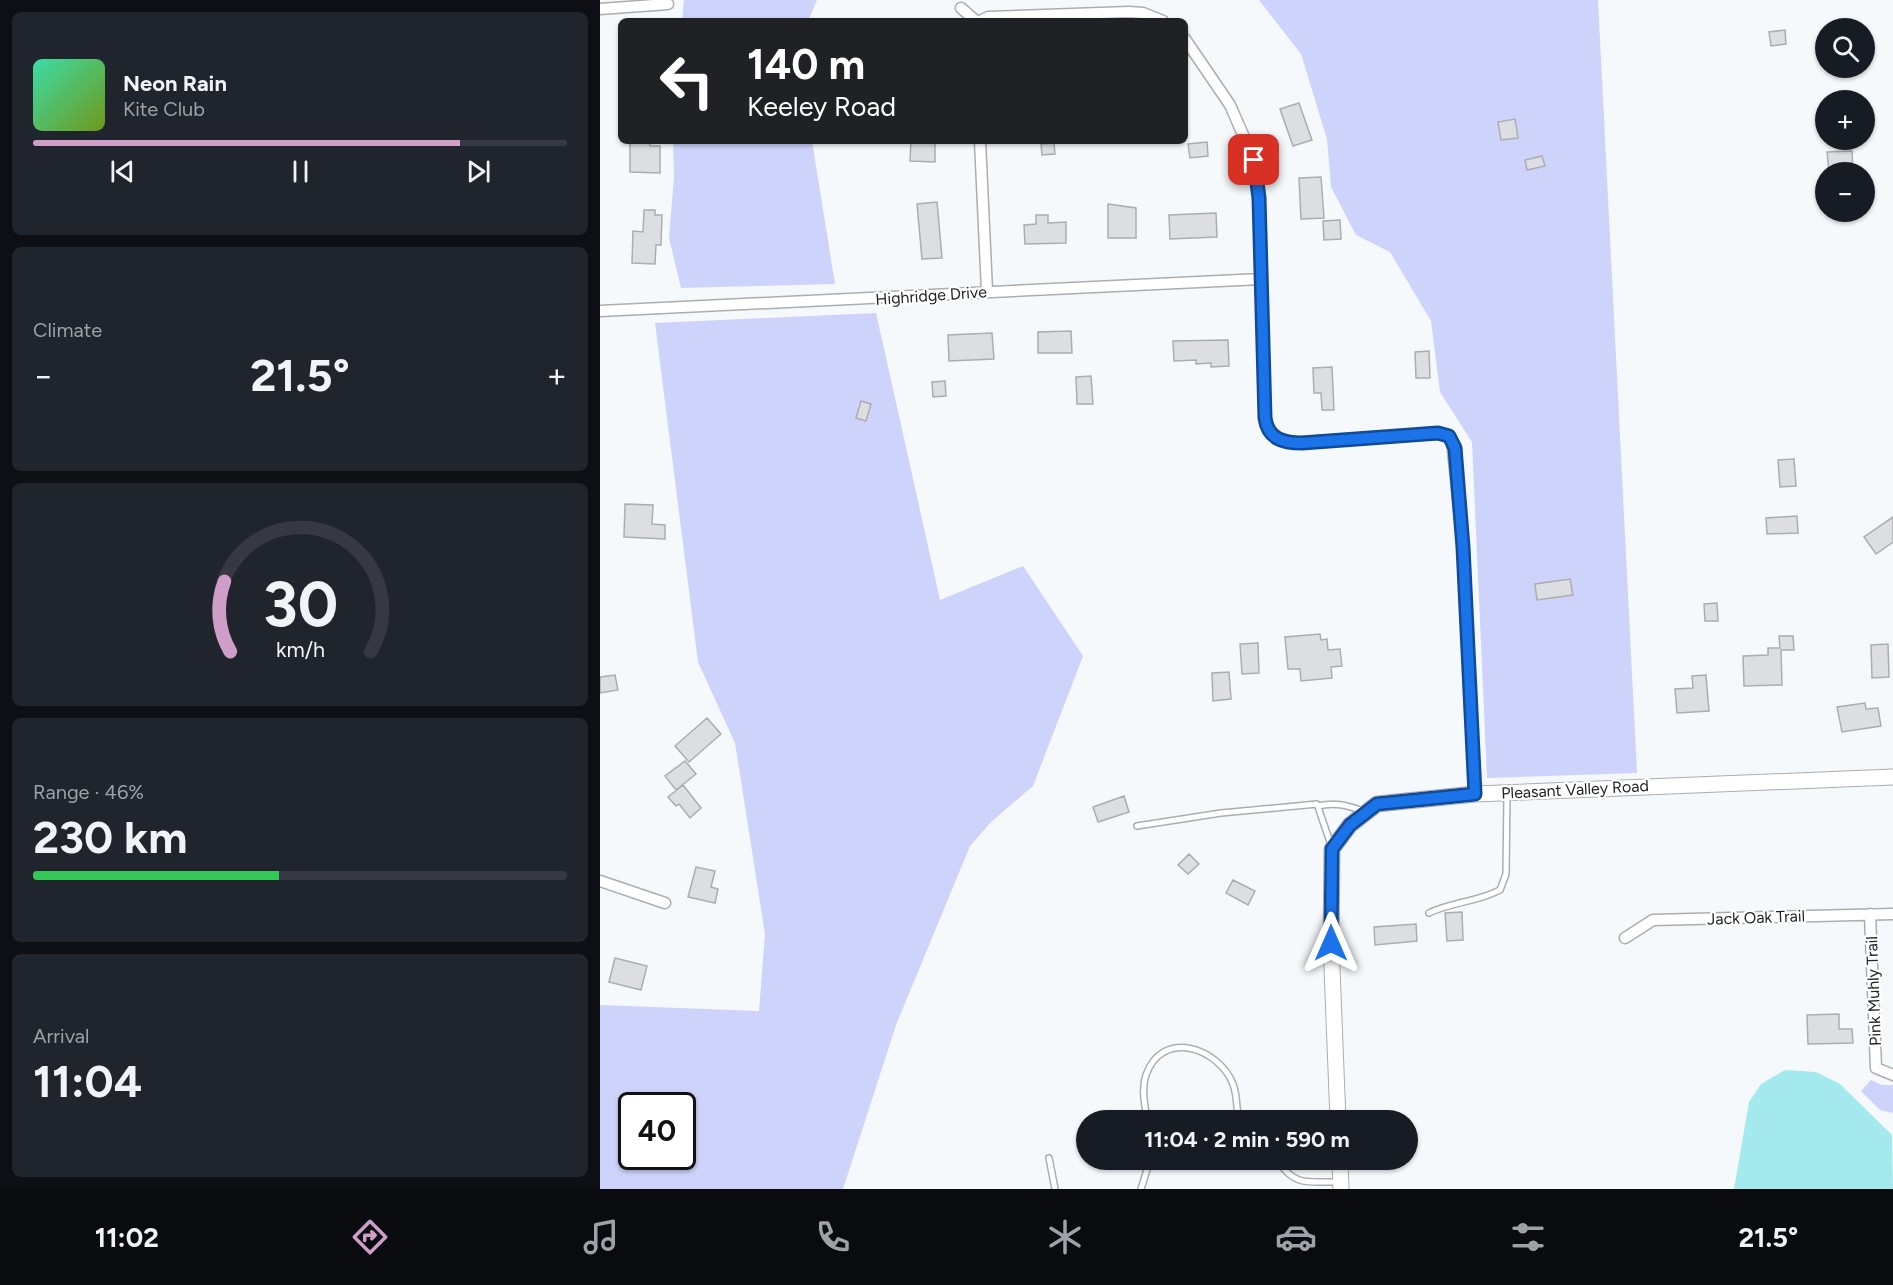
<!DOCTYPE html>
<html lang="en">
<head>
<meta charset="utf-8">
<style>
	body { margin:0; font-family:Figtree,sans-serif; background:#20242c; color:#f1f3f6; height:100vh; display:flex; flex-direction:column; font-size:22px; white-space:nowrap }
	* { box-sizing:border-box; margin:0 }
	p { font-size:20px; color:#9ea1a6 }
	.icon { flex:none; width:33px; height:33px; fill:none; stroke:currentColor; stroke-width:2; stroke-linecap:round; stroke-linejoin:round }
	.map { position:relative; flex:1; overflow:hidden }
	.sheet { display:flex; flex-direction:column; gap:12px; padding:12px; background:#0d0f14; width:600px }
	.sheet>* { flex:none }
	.banner { position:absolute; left:18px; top:18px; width:570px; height:126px; border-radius:9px; box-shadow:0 2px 4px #0004; background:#202124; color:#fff; overflow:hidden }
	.fabs { position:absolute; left:1215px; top:18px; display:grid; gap:12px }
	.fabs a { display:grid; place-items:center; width:60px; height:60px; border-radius:50%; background:#171b24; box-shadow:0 2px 4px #0004; font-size:30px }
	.speed { position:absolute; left:18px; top:1092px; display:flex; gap:12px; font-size:30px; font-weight:700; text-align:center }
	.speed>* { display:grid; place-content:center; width:78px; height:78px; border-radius:50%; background:#171b24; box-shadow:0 2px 4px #0004; line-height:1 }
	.speed .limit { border:3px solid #111; border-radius:9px; background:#fff; color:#111 }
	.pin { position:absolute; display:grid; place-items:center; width:51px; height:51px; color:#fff; margin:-26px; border-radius:12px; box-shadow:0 3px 9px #0006 }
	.me { position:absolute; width:66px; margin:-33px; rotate:0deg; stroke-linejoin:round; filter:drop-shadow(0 0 4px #0008) }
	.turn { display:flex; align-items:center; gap:21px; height:126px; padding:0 30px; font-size:27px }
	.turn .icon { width:78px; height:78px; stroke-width:2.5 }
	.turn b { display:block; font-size:42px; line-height:51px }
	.big { font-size:45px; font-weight:700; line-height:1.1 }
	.sheet .widget { flex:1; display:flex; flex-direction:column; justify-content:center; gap:9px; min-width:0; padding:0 21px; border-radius:9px; background:#20242c }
	.sheet .dial { align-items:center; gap:0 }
	.dial svg { height:156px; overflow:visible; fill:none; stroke:#363941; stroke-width:7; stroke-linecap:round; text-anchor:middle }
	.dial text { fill:#f1f3f6; stroke:none }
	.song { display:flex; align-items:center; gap:18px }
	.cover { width:72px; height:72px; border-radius:9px; background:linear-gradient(135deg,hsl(160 70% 55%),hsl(80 70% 35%)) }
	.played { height:6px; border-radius:3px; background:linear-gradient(90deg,#ce9dc8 80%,#363941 80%) }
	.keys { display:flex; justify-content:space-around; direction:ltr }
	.heat { display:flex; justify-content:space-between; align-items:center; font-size:33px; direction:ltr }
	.charge { height:9px; border-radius:4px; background:linear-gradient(90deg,#34c759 46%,#363941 0) }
	.trip { position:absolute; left:476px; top:1110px; width:342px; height:60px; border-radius:30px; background:#171b24; box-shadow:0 2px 4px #0004; font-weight:700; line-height:60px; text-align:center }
	.tab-bar { display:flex; height:96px; justify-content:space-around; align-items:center; background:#090b0e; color:#9ea1a6 }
	.tab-bar .icon { width:42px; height:42px }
	.tab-bar .current { color:#ce9dc8 }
	.tab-bar b { font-size:27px; color:#f1f3f6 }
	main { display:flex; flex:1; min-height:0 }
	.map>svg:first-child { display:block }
	.green { fill:#cdd3fa; fill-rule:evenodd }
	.water { fill:#a3e9ee }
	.building { fill:#dcdee1; stroke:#abadb0; stroke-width:1.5 }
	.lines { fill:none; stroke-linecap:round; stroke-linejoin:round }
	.lane-casing { stroke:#abaeb0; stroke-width:8 }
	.street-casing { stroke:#abaeb0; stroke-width:13 }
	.secondary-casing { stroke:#abaeb0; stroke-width:17 }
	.lane { stroke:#fff; stroke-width:5 }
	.street { stroke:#fff; stroke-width:10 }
	.secondary { stroke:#fff; stroke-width:15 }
	.route-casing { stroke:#114b97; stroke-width:15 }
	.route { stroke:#1a73e8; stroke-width:10 }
	.labels { text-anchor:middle; stroke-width:4.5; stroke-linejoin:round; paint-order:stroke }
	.street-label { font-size:16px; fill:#222324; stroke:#fff }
</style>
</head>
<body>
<main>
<section class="sheet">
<div class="widget">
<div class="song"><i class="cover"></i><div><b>Neon Rain</b><p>Kite Club</p></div></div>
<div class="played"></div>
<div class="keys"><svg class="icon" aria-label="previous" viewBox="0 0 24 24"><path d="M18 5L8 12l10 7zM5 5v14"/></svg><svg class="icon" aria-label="pause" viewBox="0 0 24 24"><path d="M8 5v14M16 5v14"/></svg><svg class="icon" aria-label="next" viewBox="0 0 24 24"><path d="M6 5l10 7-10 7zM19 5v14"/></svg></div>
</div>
<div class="widget"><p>Climate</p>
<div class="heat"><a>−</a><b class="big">21.5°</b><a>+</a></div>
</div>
<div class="widget dial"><svg viewBox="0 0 100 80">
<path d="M14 69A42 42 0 1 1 86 69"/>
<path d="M14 69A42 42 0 0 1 11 33" stroke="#ce9dc8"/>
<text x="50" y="56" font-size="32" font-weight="700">30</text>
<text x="50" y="72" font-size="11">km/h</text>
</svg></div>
<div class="widget"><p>Range · 46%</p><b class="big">230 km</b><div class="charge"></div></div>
<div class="widget"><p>Arrival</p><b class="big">11:04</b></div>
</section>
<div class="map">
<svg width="1293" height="1189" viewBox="0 0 1293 1189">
	<rect width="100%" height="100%" fill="#f6f9fb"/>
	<path class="green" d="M84 0H217L208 21H82Z
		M659 0H998L1037 773 887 778 872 442 840 392 831 321 790 252 756 235 731 187 727 139 701 54Z
		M73 141H212L235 284 81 288 69 238 74 176Z
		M276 313 340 600 423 566 483 656 433 786 391 822 370 846 296 1025 243 1189H0V1005L159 1011 165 934 135 743 98 662 55 323ZM32 1106H82V1156H32Z
		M1271 1080 1282 1085H1293V1113L1280 1110 1261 1091Z"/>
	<path class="water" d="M1185 1070 1216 1072 1240 1084 1292 1135 1293 1189H1134L1149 1102 1161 1084Z"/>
	<path class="building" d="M1185 30 1186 44 1171 46 1169 32Z
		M699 103 712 140 693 146 680 109Z
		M915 119 918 138 901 140 898 122Z
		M30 141H50V146H60V173L30 172Z
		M311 141H335V162L310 161Z
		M607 142 608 156 590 158 588 144Z
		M454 143 455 154 442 155 441 144Z
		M1252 151 1253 172H1229L1227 152Z
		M942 156 945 166 927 170 925 160Z
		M721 177 724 218 701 219 699 178Z
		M337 202 342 258 322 259 317 204Z
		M508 204 536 208V238H508Z
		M44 210H55V215H62L61 245H56L55 264 32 263 33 231 43 232Z
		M616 213 617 237 570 239 569 215Z
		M436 215H448V223L466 222V243L425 244 424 225 436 224Z
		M740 220 741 239 724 240 723 221Z
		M471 331 472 353H438V332Z
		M392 333 394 359 349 361 348 335Z
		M628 340 629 366 611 367V363L596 364V360L574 361 573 341Z
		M829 351 830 378H816L815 352Z
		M732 367 734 410H722L721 393H714L713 368Z
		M491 376 493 404H477L476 377Z
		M345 381 346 396 333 397 332 382Z
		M261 401 271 404 266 421 256 418Z
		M1194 459 1196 486 1180 487 1178 460Z
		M25 504 53 505 52 524 65 525V539L24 537Z
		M1197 516 1198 533 1167 534 1166 518Z
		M1293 517V542L1276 554 1264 537Z
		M970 579 973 595 937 600 935 584Z
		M1117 603 1118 621H1105L1104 604Z
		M720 634 721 640 727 639 728 650 740 649 742 666 731 667 732 678 701 681 700 669H688L685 637Z
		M1179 636H1193L1194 650H1181L1182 685 1144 686 1143 656 1168 655V648H1180Z
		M658 643 659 673 642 674 640 644Z
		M1288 644 1289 677 1272 678 1271 645Z
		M629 672 631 699 613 701 612 673Z
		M15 675 18 690 0 693V677Z
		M1106 675 1109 711 1077 713 1075 689 1093 688 1092 676Z
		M1265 703 1266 709 1278 708 1281 726 1242 732 1237 707Z
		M107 718 121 734 89 762 75 746Z
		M85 761 96 774 76 790 65 776Z
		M83 785 101 808 90 818 79 804 76 806 68 797Z
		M524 796 529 812 498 822 493 807Z
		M589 854 599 864 588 874 578 865Z
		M96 867 115 871 111 887 118 889 115 903 88 897Z
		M633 880 655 891 648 905 626 893Z
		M862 912 863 940 847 941 845 913Z
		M816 924 817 941 775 945 774 927Z
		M15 958 47 966 41 990 9 982Z
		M1239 1014V1029H1252L1253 1043 1208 1044 1207 1015Z
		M505 1160H536L535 1169 505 1167Z"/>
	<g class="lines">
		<g class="lane-casing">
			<path id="lane" d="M718 806C735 802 746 805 763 811
				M537 826 621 813 717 804 731 845
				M829 913C852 902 877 902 900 890L906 874 907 794
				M547 1120C545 1105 541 1090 546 1075 562 1029 618 1047 633 1084 637 1094 637 1109 638 1120
				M449 1158 455 1189
				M677 1160C696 1188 708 1181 739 1182
				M541 1189 550 1160"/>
		</g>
		<g class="street-casing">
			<path id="street" d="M361 8 376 21
				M0 9 68 4
				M380 21 388 17 529 12 543 13 563 21
				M585 39 630 105 654 160 659 198 665 418C667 433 676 442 692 443L838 433 849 436 852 441 863 547 875 794
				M380 141 387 291
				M0 311 661 279
				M0 881 65 903
				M1270 914 1276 1068 1293 1075
				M1025 938 1053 920 1293 914"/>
		</g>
		<g class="secondary-casing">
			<path id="secondary" d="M738 1120 731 943 732 849 750 825 777 804 875 794 1293 777
				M740 1160 741 1189"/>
		</g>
		<use href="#lane" class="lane"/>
		<use href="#street" class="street"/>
		<use href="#secondary" class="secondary"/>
	</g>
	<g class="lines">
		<g class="route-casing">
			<path id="route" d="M654 160 659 198 665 418C668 439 683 443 702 443L838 433 849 436 855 448 863 547 875 794 777 804 750 825 732 849 731 943"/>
		</g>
		<use href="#route" class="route"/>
	</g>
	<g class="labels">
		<g class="street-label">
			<text transform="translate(331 295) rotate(-4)" y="6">Highridge Drive</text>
			<text transform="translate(975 789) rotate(-3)" y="6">Pleasant Valley Road</text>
			<text transform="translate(1156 917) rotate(-2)" y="6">Jack Oak Trail</text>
			<text transform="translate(1273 991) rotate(-92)" y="6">Pink Muhly Trail</text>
		</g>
	</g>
</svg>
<div class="fabs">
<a><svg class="icon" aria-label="search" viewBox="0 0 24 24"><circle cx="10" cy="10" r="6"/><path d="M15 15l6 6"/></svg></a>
<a>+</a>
<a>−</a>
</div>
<div class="speed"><div class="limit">40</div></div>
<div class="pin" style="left:654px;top:160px;background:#d93025"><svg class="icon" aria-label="arrive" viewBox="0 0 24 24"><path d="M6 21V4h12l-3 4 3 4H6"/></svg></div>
<svg class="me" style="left:731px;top:943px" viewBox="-20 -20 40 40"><path d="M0-17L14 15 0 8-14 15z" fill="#1a73e8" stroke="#fff" stroke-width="4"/></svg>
<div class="trip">11:04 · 2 min · 590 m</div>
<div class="banner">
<div class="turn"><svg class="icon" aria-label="left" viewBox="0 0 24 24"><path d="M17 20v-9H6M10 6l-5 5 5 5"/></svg><div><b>140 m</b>Keeley Road</div></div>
</div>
</div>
</main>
<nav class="tab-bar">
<b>11:02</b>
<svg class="icon current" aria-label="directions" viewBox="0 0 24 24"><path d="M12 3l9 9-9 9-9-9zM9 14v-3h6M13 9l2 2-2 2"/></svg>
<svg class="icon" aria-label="music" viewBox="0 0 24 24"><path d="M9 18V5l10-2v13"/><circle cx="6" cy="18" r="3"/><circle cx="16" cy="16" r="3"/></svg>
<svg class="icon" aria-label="phone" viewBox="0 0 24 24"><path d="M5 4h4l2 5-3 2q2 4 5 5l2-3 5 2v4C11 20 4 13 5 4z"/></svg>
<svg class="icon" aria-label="climate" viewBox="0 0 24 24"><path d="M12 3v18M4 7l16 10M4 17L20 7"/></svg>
<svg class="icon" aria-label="car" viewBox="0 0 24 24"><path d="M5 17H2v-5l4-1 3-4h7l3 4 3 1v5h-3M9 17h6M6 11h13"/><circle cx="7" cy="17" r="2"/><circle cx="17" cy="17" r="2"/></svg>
<svg class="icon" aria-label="filters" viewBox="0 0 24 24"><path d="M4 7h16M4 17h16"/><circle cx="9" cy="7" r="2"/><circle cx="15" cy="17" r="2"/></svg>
<b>21.5°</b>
</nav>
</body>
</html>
